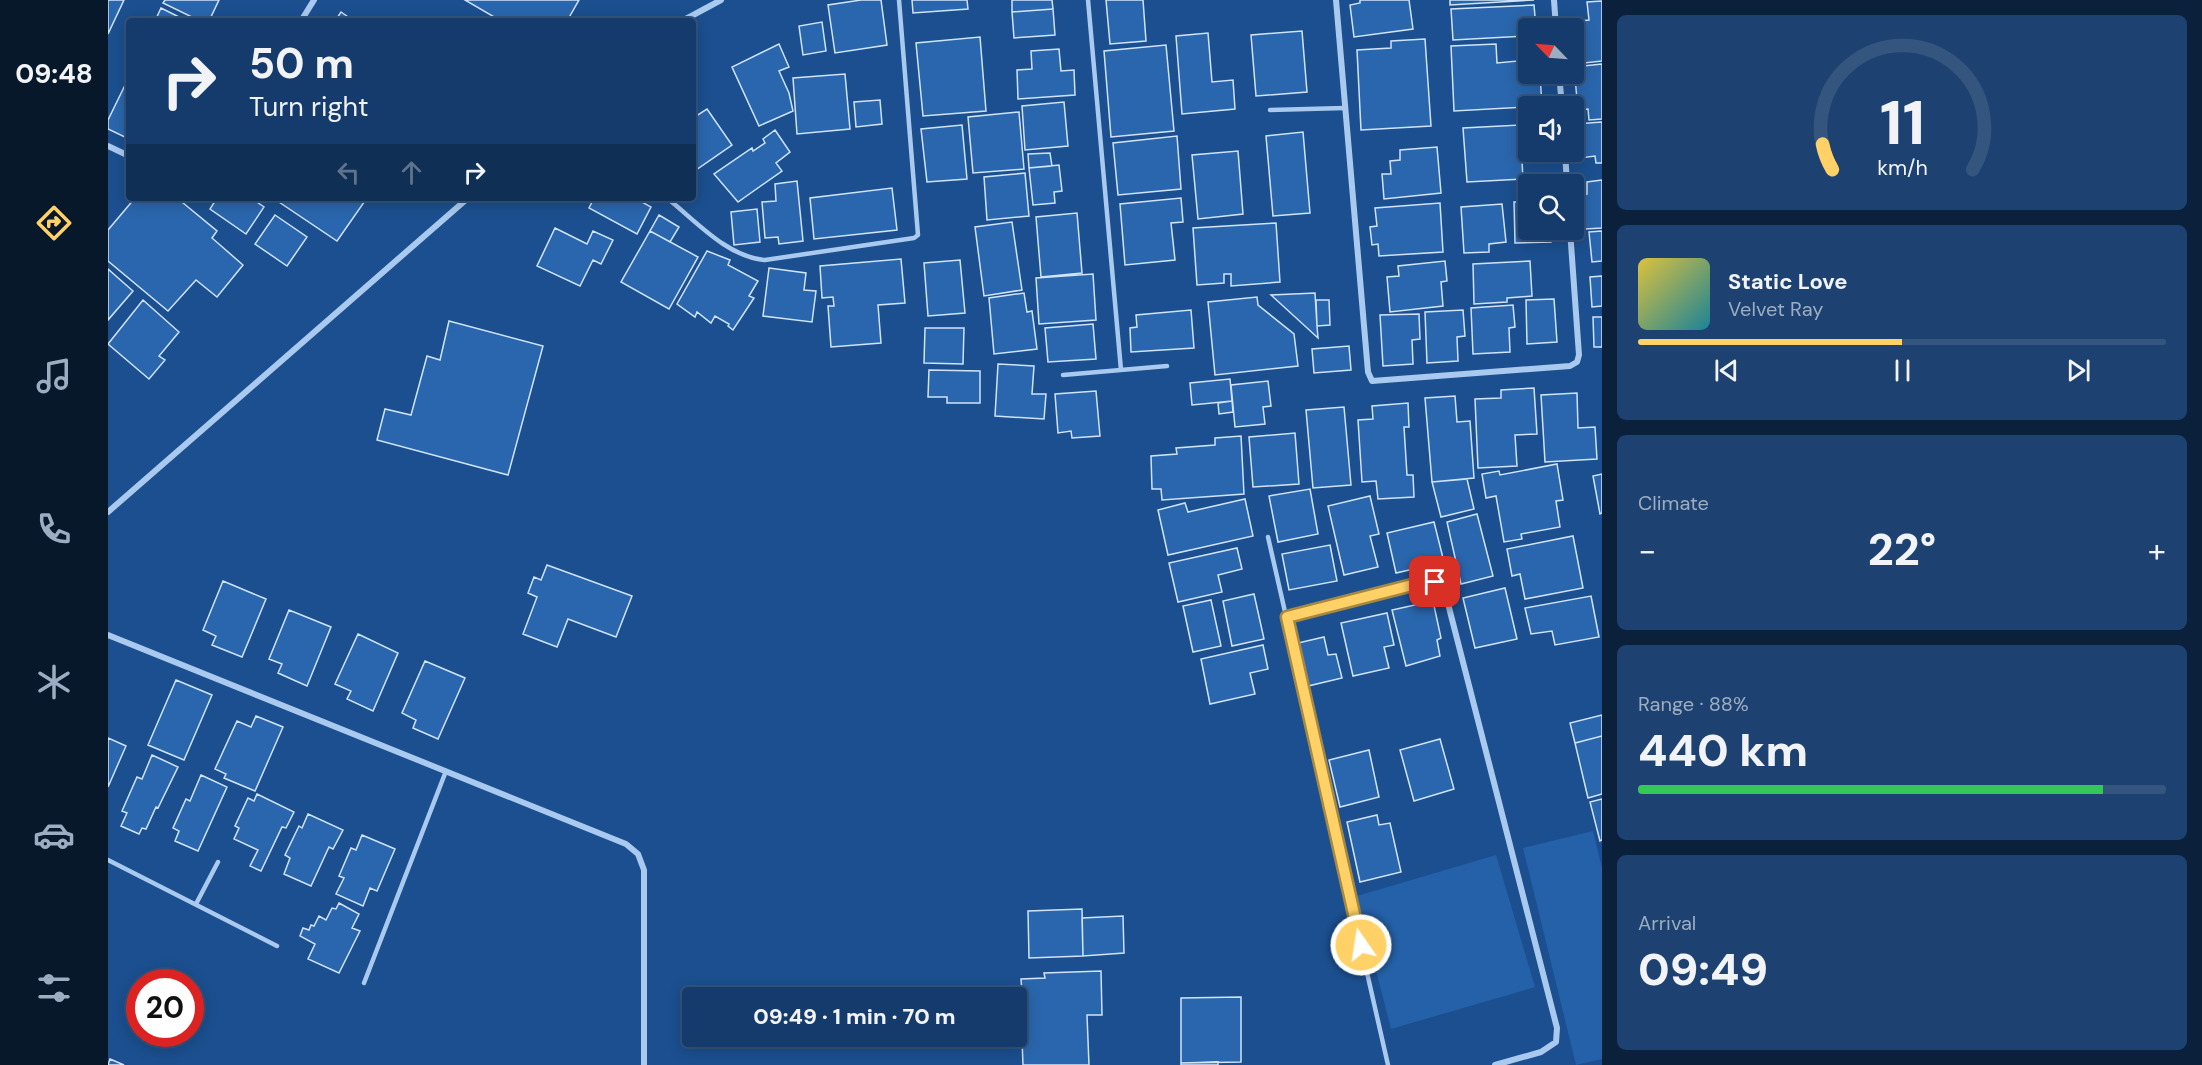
<!DOCTYPE html>
<html lang="en">
<head>
<meta charset="utf-8">
<style>
	body { margin:0; font-family:"DM Sans",sans-serif; background:#1d4271; color:#f1f3f6; height:100vh; display:flex; flex-direction:column; font-size:22px; white-space:nowrap }
	* { box-sizing:border-box; margin:0 }
	p { font-size:20px; color:#9dadc1 }
	.icon { flex:none; width:33px; height:33px; fill:none; stroke:currentColor; stroke-width:2; stroke-linecap:round; stroke-linejoin:round }
	.map { position:relative; flex:1; overflow:hidden }
	.side { display:flex; flex-direction:column; gap:15px; padding:15px; background:#0b203b; width:600px }
	.side>* { flex:none }
	.banner { position:absolute; left:18px; top:18px; width:570px; height:183px; border-radius:6px; box-shadow:0 3px 15px #0003,0 0 0 2px #33557e; background:#143b6b; color:#f1f3f6; overflow:hidden }
	.needle { width:39px; rotate:295deg }
	.buttons { position:absolute; left:1410px; top:18px; display:grid; gap:12px }
	.buttons a { display:grid; place-items:center; width:66px; height:66px; border-radius:6px; background:#143b6b; box-shadow:0 3px 15px #0003,0 0 0 2px #33557e; font-size:30px }
	.speed { position:absolute; left:18px; top:969px; display:flex; gap:12px; font-size:30px; font-weight:700; text-align:center }
	.speed>* { display:grid; place-content:center; width:78px; height:78px; border-radius:50%; background:#143b6b; box-shadow:0 3px 15px #0003,0 0 0 2px #33557e; line-height:1 }
	.speed .limit { border:9px solid #d22; background:#fff; color:#111 }
	.pin { position:absolute; display:grid; place-items:center; width:51px; height:51px; color:#fff; margin:-26px; border-radius:12px; box-shadow:0 3px 9px #0006 }
	.me { position:absolute; width:66px; margin:-33px; rotate:347deg; stroke-linejoin:round; filter:drop-shadow(0 0 4px #0008) }
	.turn { display:flex; align-items:center; gap:21px; height:126px; padding:0 24px; font-size:27px }
	.turn .icon { width:78px; height:78px; stroke-width:2.5 }
	.turn b { display:block; font-size:42px; line-height:51px }
	.lanes { display:flex; align-items:center; height:57px; padding:0 24px; background:#0003; justify-content:center; gap:30px; direction:ltr }
	.lanes .off { opacity:.35 }
	.big { font-size:45px; font-weight:800; line-height:1.1 }
	.side .card { flex:1; display:flex; flex-direction:column; justify-content:center; gap:9px; min-width:0; padding:0 21px; border-radius:9px; background:#1d4271 }
	.side .dial { align-items:center; gap:0 }
	.dial svg { height:156px; overflow:visible; fill:none; stroke:#33557e; stroke-width:7; stroke-linecap:round; text-anchor:middle }
	.dial text { fill:#f1f3f6; stroke:none }
	.song { display:flex; align-items:center; gap:18px }
	.cover { width:72px; height:72px; border-radius:9px; background:linear-gradient(135deg,hsl(50 70% 55%),hsl(190 70% 35%)) }
	.played { height:6px; border-radius:3px; background:linear-gradient(90deg,#ffd166 50%,#33557e 50%) }
	.keys { display:flex; justify-content:space-around; direction:ltr }
	.heat { display:flex; justify-content:space-between; align-items:center; font-size:33px; direction:ltr }
	.charge { height:9px; border-radius:4px; background:linear-gradient(90deg,#34c759 88%,#33557e 0) }
	.trip { position:absolute; left:574px; top:987px; width:345px; height:60px; border-radius:6px; background:#143b6b; box-shadow:0 3px 15px #0003,0 0 0 2px #33557e; font-weight:800; line-height:60px; text-align:center }
	main { display:flex; flex:1; min-height:0 }
	.dock { display:flex; flex-direction:column; width:108px; justify-content:space-around; align-items:center; background:#08182b; color:#9dadc1 }
	.dock .icon { width:42px; height:42px }
	.dock .on { color:#ffd166 }
	.dock b { font-size:27px; color:#f1f3f6 }
	.map>svg:first-child { display:block }
	.green { fill:#2461a8 }
	.building { fill:#2a66ad; stroke:#cfe3fa; stroke-width:1.5 }
	.lines { fill:none; stroke-linecap:round; stroke-linejoin:round }
	.lane { stroke:#a9c9ee; stroke-width:4.5 }
	.street { stroke:#a9c9ee; stroke-width:6 }
	.route-casing { stroke:#a68842; stroke-width:15 }
	.route { stroke:#ffd166; stroke-width:10 }
</style>
</head>
<body>
<main>
<nav class="dock">
<b>09:48</b>
<svg class="icon on" aria-label="directions" viewBox="0 0 24 24"><path d="M12 3l9 9-9 9-9-9zM9 14v-3h6M13 9l2 2-2 2"/></svg>
<svg class="icon" aria-label="music" viewBox="0 0 24 24"><path d="M9 18V5l10-2v13"/><circle cx="6" cy="18" r="3"/><circle cx="16" cy="16" r="3"/></svg>
<svg class="icon" aria-label="phone" viewBox="0 0 24 24"><path d="M5 4h4l2 5-3 2q2 4 5 5l2-3 5 2v4C11 20 4 13 5 4z"/></svg>
<svg class="icon" aria-label="climate" viewBox="0 0 24 24"><path d="M12 3v18M4 7l16 10M4 17L20 7"/></svg>
<svg class="icon" aria-label="car" viewBox="0 0 24 24"><path d="M5 17H2v-5l4-1 3-4h7l3 4 3 1v5h-3M9 17h6M6 11h13"/><circle cx="7" cy="17" r="2"/><circle cx="17" cy="17" r="2"/></svg>
<svg class="icon" aria-label="filters" viewBox="0 0 24 24"><path d="M4 7h16M4 17h16"/><circle cx="9" cy="7" r="2"/><circle cx="15" cy="17" r="2"/></svg>
</nav>
<div class="map">
<svg width="1494" height="1065" viewBox="0 0 1494 1065">
	<rect width="100%" height="100%" fill="#1b4f8f"/>
	<path class="green" d="M1485 831 1494 868V1059L1468 1065 1415 848Z
		M1388 855 1427 987 1283 1029 1249 896Z"/>
	<path class="building" d="M0 0H16L0 34Z
		M57 0H111L101 21H92L55 3Z
		M357 0H471L459 21H393Z
		M753 0H773L779 45 727 53 720 5Z
		M804 0H859L860 9 805 13Z
		M904 0H944L945 9 904 12Z
		M998 0H1035L1038 41 1002 44Z
		M1252 0H1301L1305 29 1246 37 1242 5 1252 3Z
		M1342 0H1426L1342 5Z
		M1494 1V61L1467 64 1466 28H1463L1462 22 1481 20 1479 2Z
		M1426 5 1428 28H1420V36L1345 40 1343 9Z
		M53 8 79 21H47Z
		M945 9 947 35 906 38 904 12Z
		M233 12 246 21H227Z
		M714 22 718 51 695 55 691 26Z
		M1194 31 1199 92 1148 96 1143 35Z
		M1100 33 1104 82 1125 80 1127 109 1074 114 1068 36Z
		M872 37 878 111 815 116 808 43Z
		M1317 39 1323 126 1253 130 1249 50 1283 48V41Z
		M671 44 681 67 671 71 681 93 685 111 651 126 624 67Z
		M1388 44 1389 63 1420 60V74H1432L1434 106 1346 111 1343 46Z
		M1058 45 1066 131 1003 137 996 51Z
		M951 49 953 71 966 70 967 95 910 99 909 70 924 69 923 51Z
		M1494 64V119L1481 120 1480 109 1470 110 1466 67Z
		M737 74 742 129 689 134 685 78Z
		M21 77V139L0 129V120Z
		M772 100 774 124 748 127 746 102Z
		M956 102 960 146 917 150 914 106Z
		M599 109 624 145 585 172V118Z
		M911 112 916 169 865 173 860 117Z
		M1494 122V163H1488L1487 156 1472 158 1468 124Z
		M854 125 859 179 819 182 813 129Z
		M1412 125 1415 179 1359 182 1355 128Z
		M667 130 682 152 668 163 674 171 630 202 606 174 644 148 645 151 657 143 655 139Z
		M1195 132 1202 213 1165 216 1158 136Z
		M1069 136 1073 189 1010 195 1005 143Z
		M1329 147 1333 193 1276 199 1274 174H1283L1282 161 1292 160V150Z
		M1130 151 1135 214 1090 219 1084 155Z
		M942 153 944 166 921 168 920 154Z
		M951 165 954 191 946 192 947 203 925 205 921 168Z
		M917 173 921 216 879 220 876 177Z
		M1494 180V228L1477 229 1474 195 1479 194V182Z
		M689 181 695 241 671 244 670 237 657 238 654 202 668 201 667 184Z
		M784 188 789 230 706 239 702 198Z
		M27 198H69L109 231 104 238 135 265 109 297 88 280 60 311 0 261V230Z
		M109 198H143L156 207 138 234 102 209Z
		M165 198H259L229 241Z
		M486 198H527L543 207 529 234 481 208Z
		M1073 198 1075 222 1063 223 1067 260 1017 265 1012 204Z
		M1406 202H1420V230H1443V242L1407 243Z
		M1332 203 1335 252 1271 256 1270 244 1264 245 1262 227 1269 226 1267 208Z
		M1394 204 1398 242 1381 244V252L1356 253 1353 207Z
		M649 209 652 242 626 245 623 212Z
		M969 213 974 273 933 277 928 217Z
		M167 215 199 237 179 266 147 244Z
		M551 215 571 227 562 242 542 231Z
		M904 222 914 290 876 296 867 227Z
		M1168 223 1172 282 1123 286V274H1116V283L1089 285 1085 228Z
		M447 228 479 244 485 231 505 240 493 264 485 260 472 286 429 266Z
		M542 231 590 257 561 309 513 282Z
		M1494 231V261L1484 262 1481 232Z
		M599 251 622 260 620 265 650 281 641 296 646 298 625 330 620 326 621 324 607 316 603 323 589 312 587 317 569 304Z
		M793 259 797 303 770 305 773 343 723 347 720 306H726L725 297 714 298 712 266Z
		M852 260 857 313 820 316 816 263Z
		M1337 261 1339 281 1333 282 1335 306 1282 312 1279 277 1291 276 1290 266Z
		M1422 261 1424 296 1399 298V302L1366 304 1365 264Z
		M661 268 698 273 696 290 708 291 704 322 655 316Z
		M0 269 25 291 0 320Z
		M985 274 988 320 931 324 928 278Z
		M1494 276V306L1484 307 1482 277Z
		M916 293 919 312 924 311 929 349 886 354 881 298Z
		M1207 293 1209 326 1210 338 1163 295Z
		M1149 297 1150 305 1186 334 1190 366 1107 375 1100 302Z
		M1446 299 1449 342 1419 344 1418 300Z
		M35 300 71 332 51 356 57 360 41 379 0 344Z
		M1208 300H1221L1222 325 1209 326Z
		M1405 305 1407 327 1401 328 1402 352 1365 354 1363 308Z
		M1083 310 1086 348 1023 352 1022 328 1029 327 1028 315Z
		M1355 310 1357 336 1349 337 1350 361 1319 363 1317 312Z
		M1311 314 1312 339 1304 340 1305 364 1275 366 1272 315Z
		M1485 317H1494V347H1486Z
		M341 321 435 346 400 475 269 440 277 409 303 415 319 356 332 360Z
		M985 324 988 359 940 362 937 328Z
		M817 328H856L855 364 816 363Z
		M1241 346 1243 370 1206 373 1204 349Z
		M890 364 926 366 924 394H938L936 419 887 416Z
		M821 370 872 371V403H839V397H820Z
		M1122 379 1124 401 1084 405 1082 383Z
		M1160 381 1163 406 1155 407 1157 424 1127 427 1123 385Z
		M1426 388 1429 434 1407 435 1409 466 1370 468 1367 399 1393 398V390Z
		M988 391 992 436 964 438 963 431 950 433 947 394Z
		M1469 393 1470 428 1487 427 1489 459 1437 462 1433 395Z
		M1347 396 1349 422 1362 421 1366 478 1324 482 1317 398Z
		M1124 401 1125 412 1111 414 1110 403Z
		M1300 403 1301 427H1296L1299 475H1305L1306 497 1270 499 1268 481 1254 482 1250 420 1265 419 1264 406Z
		M1236 407 1243 485 1205 488 1198 410Z
		M1187 433 1191 484 1145 487 1141 437Z
		M1133 436 1136 494 1054 500 1053 489H1044L1043 456 1069 454 1068 448 1107 445V438Z
		M1449 464 1455 500 1448 501 1452 527 1413 534 1414 539 1396 542 1388 496 1378 498 1374 474 1391 471 1392 475Z
		M1494 474V513L1492 514 1485 476Z
		M1359 479 1366 509 1333 517 1324 482Z
		M1202 489 1210 534 1170 542 1161 496Z
		M1262 496 1271 534 1262 536 1270 567 1236 575 1220 506Z
		M1137 499 1145 536 1060 555 1050 510 1077 503 1080 512Z
		M1369 514 1385 576 1353 584 1339 522Z
		M1326 522 1336 562 1288 573 1279 533Z
		M1465 536 1475 588 1417 599 1412 574 1404 576 1399 549Z
		M1222 545 1229 581 1181 590 1174 554Z
		M1129 548 1134 569 1110 575 1114 592 1070 602 1061 563Z
		M439 565 524 596 508 637 460 619 449 647 415 634 429 597 420 593 426 577 433 580Z
		M115 581 158 599 134 657 104 645 108 636 95 630Z
		M1397 588 1409 639 1367 648 1355 598Z
		M1146 594 1156 639 1124 646 1115 601Z
		M1483 596 1491 637 1447 645 1444 631 1423 634 1417 608Z
		M1103 600 1113 646 1085 652 1075 606Z
		M1325 601 1333 638 1329 640 1332 656 1298 666 1284 610Z
		M181 610 223 627 199 686 170 673 174 664 161 659Z
		M1279 613 1286 645 1276 647 1281 668 1245 676 1233 623Z
		M250 634 290 653 265 711 239 699 243 691 227 684Z
		M1216 637 1220 655 1228 654 1234 678 1200 686 1190 643Z
		M1155 645 1160 669 1142 673 1147 694 1102 704 1093 659Z
		M317 661 357 678 330 739 305 728 308 720 294 713Z
		M68 680 104 695 76 760 40 745Z
		M1494 715V736L1467 743 1462 723Z
		M148 716 175 727 147 791 116 778 118 774 107 769 129 721 143 727Z
		M1494 736V794L1480 798 1467 743Z
		M0 738 18 746 0 787Z
		M1332 739 1346 789 1306 801 1292 750Z
		M1261 750 1271 797 1232 807 1221 760Z
		M44 755 70 767 50 808 48 807 38 829 34 828 31 834 13 826 19 813 14 811 29 777 34 779Z
		M93 775 119 787 90 851 67 841 71 831 65 828 78 799 82 801Z
		M149 794 186 812 178 828 174 827 153 871 142 866 150 850 126 839 131 828 127 826 140 798 146 801Z
		M1494 799V840L1492 841 1482 802Z
		M200 814 235 830 225 849 221 847 203 886 176 874 182 858 177 855 191 826 194 828Z
		M1269 815 1271 825 1282 823 1293 872 1252 882 1239 822Z
		M254 835 287 849 269 891 262 888 255 906 228 894 236 878 231 876 243 848 248 850Z
		M231 903 251 914 244 928 252 931 231 973 200 959 207 944 192 936 195 928 201 930 203 925 206 926 211 916 218 920 224 908 228 909Z
		M974 909 975 956 921 958 920 911Z
		M1015 916 1016 953 975 956 974 918Z
		M993 971 994 1015H979L981 1065H915L914 1039H903V1036H909V998H885V993L914 992 913 979 937 978 936 973Z
		M1133 997V1062L1073 1063V998Z
		M2 1059 16 1065H0Z
		M1110 1062V1065H1073V1063Z"/>
	<g class="lines">
		<path class="lane" d="M980 0 1013 370
			M1162 110 1237 108
			M559 198C588 221 619 257 657 260L806 238 810 235 791 0
			M955 375 1059 366
			M1160 537 1280 1065
			M0 860 169 946
			M88 904 110 862
			M256 983 338 771"/>
		<path class="street" d="M1228 0 1260 372 1264 381 1462 366 1469 362 1471 355 1462 230
			M1446 0 1448 28
			M193 21 206 0
			M574 21 613 0
			M1451 74 1454 106
			M0 146 21 156
			M1457 152 1459 184
			M0 512 360 198
			M1179 617 1312 583 1327 582 1337 592 1449 1028 1448 1042 1433 1052 1387 1065
			M0 635 518 844 530 854 536 870V1065"/>
	</g>
	<g class="lines">
		<g class="route-casing">
			<path id="route" d="M1253 945 1179 617 1312 583 1327 582"/>
		</g>
		<use href="#route" class="route"/>
	</g>
</svg>
<div class="buttons">
<a><svg class="needle" viewBox="-14 -14 28 28"><path d="M0-13l5 13h-10z" fill="#e53935"/><path d="M0 13l5-13h-10z" fill="#9dadc1"/></svg></a>
<a><svg class="icon" aria-label="sound" viewBox="0 0 24 24"><path d="M4 9h4l5-4v14l-5-4H4zM17 9q2 3 0 6"/></svg></a>
<a><svg class="icon" aria-label="search" viewBox="0 0 24 24"><circle cx="10" cy="10" r="6"/><path d="M15 15l6 6"/></svg></a>
</div>
<div class="speed"><div class="limit">20</div></div>
<div class="pin" style="left:1327px;top:582px;background:#d93025"><svg class="icon" aria-label="arrive" viewBox="0 0 24 24"><path d="M6 21V4h12l-3 4 3 4H6"/></svg></div>
<svg class="me" style="left:1253px;top:945px" viewBox="-20 -20 40 40"><circle r="17" fill="#ffd166" stroke="#fff" stroke-width="3"/><path d="M0-11L8 9 0 5-8 9z" fill="#fff"/></svg>
<div class="trip">09:49 · 1 min · 70 m</div>
<div class="banner">
<div class="turn"><svg class="icon" aria-label="right" viewBox="0 0 24 24"><path d="M7 20v-9h11M14 6l5 5-5 5"/></svg><div><b>50 m</b>Turn right</div></div>
<div class="lanes"><svg class="icon off" aria-label="left" viewBox="0 0 24 24"><path d="M17 20v-9H6M10 6l-5 5 5 5"/></svg><svg class="icon off" aria-label="ahead" viewBox="0 0 24 24"><path d="M12 20V5M6 11l6-6 6 6"/></svg><svg class="icon" aria-label="right" viewBox="0 0 24 24"><path d="M7 20v-9h11M14 6l5 5-5 5"/></svg></div>
</div>
</div>
<section class="side">
<div class="card dial"><svg viewBox="0 0 100 80">
<path d="M14 69A42 42 0 1 1 86 69"/>
<path d="M14 69A42 42 0 0 1 9 56" stroke="#ffd166"/>
<text x="50" y="56" font-size="32" font-weight="700">11</text>
<text x="50" y="72" font-size="11">km/h</text>
</svg></div>
<div class="card">
<div class="song"><i class="cover"></i><div><b>Static Love</b><p>Velvet Ray</p></div></div>
<div class="played"></div>
<div class="keys"><svg class="icon" aria-label="previous" viewBox="0 0 24 24"><path d="M18 5L8 12l10 7zM5 5v14"/></svg><svg class="icon" aria-label="pause" viewBox="0 0 24 24"><path d="M8 5v14M16 5v14"/></svg><svg class="icon" aria-label="next" viewBox="0 0 24 24"><path d="M6 5l10 7-10 7zM19 5v14"/></svg></div>
</div>
<div class="card"><p>Climate</p>
<div class="heat"><a>−</a><b class="big">22°</b><a>+</a></div>
</div>
<div class="card"><p>Range · 88%</p><b class="big">440 km</b><div class="charge"></div></div>
<div class="card"><p>Arrival</p><b class="big">09:49</b></div>
</section>
</main>
</body>
</html>
